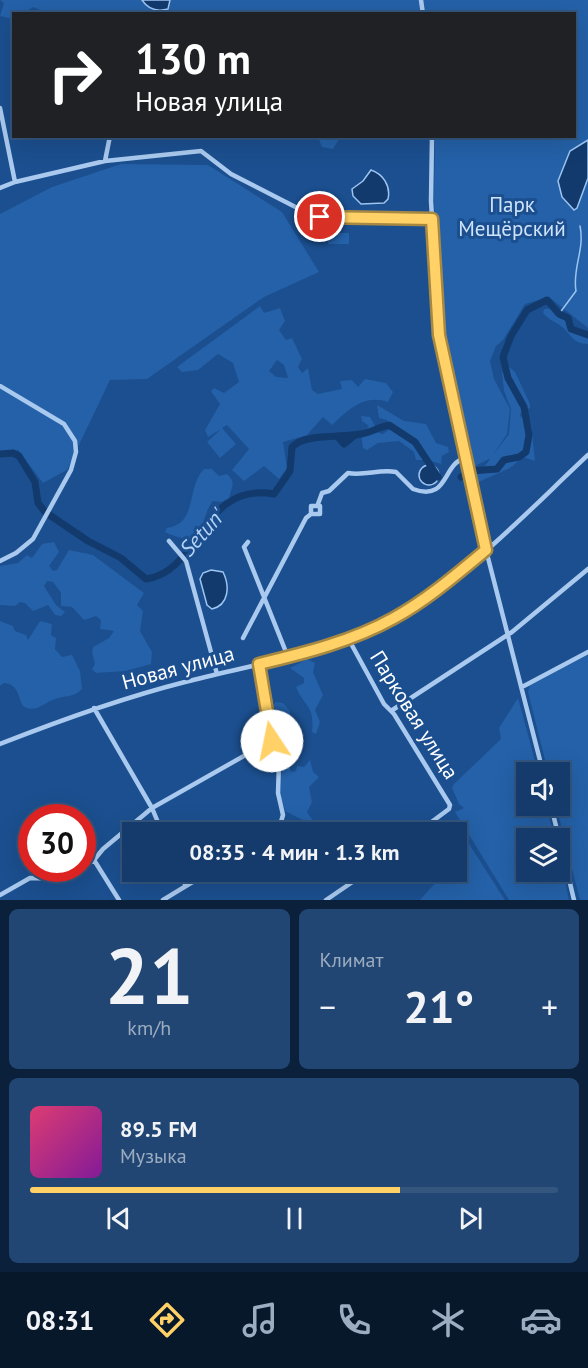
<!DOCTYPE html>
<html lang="ru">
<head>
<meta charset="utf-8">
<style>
	body { margin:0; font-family:"PT Sans",sans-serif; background:#214673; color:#f1f3f6; height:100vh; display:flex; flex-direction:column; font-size:22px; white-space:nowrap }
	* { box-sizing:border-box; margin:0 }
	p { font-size:20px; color:#9dadc1 }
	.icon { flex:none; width:33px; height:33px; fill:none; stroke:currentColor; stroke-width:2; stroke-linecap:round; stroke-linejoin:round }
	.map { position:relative; height:900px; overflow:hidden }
	.side { display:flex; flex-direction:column; gap:9px; padding:9px; background:#0b203b; flex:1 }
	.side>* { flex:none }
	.banner { position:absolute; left:12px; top:12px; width:564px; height:126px; border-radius:0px; box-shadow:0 6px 24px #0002,0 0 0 2px #33557e; background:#202124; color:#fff; overflow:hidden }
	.tools { position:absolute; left:516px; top:762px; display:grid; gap:12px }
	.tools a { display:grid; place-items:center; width:54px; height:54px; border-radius:0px; background:#143b6b; box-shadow:0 6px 24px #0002,0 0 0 2px #33557e; font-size:30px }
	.speed { position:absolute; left:18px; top:804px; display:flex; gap:12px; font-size:30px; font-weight:700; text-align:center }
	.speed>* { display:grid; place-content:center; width:78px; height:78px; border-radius:50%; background:#143b6b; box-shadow:0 6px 24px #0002,0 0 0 2px #33557e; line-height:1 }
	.speed .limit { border:9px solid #d22; background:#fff; color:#111 }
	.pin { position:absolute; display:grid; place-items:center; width:51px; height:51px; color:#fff; margin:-26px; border:3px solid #fff; border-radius:50%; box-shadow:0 2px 6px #0007 }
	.me { position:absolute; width:66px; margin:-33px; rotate:349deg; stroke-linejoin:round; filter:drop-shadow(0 0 4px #0008) }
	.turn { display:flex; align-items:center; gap:21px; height:126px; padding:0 24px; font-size:27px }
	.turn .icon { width:78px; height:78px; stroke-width:2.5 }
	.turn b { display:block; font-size:42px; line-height:51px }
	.big { font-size:45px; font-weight:800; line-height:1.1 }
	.side .tile { flex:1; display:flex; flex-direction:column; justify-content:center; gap:9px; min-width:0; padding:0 21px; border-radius:9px; background:#214673 }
	.side .dial { align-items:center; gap:0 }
	.dial b { font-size:78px; line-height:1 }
	.song { display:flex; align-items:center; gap:18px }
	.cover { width:72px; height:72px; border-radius:9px; background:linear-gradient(135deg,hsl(340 70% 55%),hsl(290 70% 35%)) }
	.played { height:6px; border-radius:3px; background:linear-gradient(90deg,#ffd166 70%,#33557e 70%) }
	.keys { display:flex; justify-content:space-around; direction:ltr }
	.heat { display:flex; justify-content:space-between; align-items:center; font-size:33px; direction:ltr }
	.side .tiles { flex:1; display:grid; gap:9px; grid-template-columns:1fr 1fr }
	.tile:last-child { grid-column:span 2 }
	.trip { position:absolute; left:122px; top:822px; width:345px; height:60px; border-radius:0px; background:#143b6b; box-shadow:0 6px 24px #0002,0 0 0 2px #33557e; font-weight:800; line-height:60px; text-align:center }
	.dock { display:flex; height:96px; justify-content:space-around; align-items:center; background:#08182b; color:#9dadc1 }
	.dock .icon { width:42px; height:42px }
	.dock .active { color:#ffd166 }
	.dock b { font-size:27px; color:#f1f3f6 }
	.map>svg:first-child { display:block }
	.green { fill:#2461a8; fill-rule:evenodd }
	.water { fill:#123a6d; stroke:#9cc4f0; stroke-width:1.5 }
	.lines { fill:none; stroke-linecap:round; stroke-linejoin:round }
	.stream { stroke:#9cc4f0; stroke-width:1.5 }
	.river { stroke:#123a6d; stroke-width:7 }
	.minor { stroke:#a9c9ee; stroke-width:4.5 }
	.route-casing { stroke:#a68842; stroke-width:15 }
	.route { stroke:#ffd166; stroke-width:10 }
	.labels { text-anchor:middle; stroke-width:6; stroke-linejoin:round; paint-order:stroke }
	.park-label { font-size:21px; fill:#cfe3fa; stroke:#1b4f8f }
	.street-label { font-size:21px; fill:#fff; stroke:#1b4f8f }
	.water-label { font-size:22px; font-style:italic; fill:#b5d3f5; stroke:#1b4f8f }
</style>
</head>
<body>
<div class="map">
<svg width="588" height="900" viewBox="0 0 588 900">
	<rect width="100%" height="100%" fill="#1b4f8f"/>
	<path class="green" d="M0 0H588V328L549 297 525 304 503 340 496 346 490 361 494 379 510 409 507 434 491 458 469 469 438 313 434 199 435 137 574 136V14H50L33 7 24 13 14 14 13 19 0 16 4 3Z
		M318 137H340L333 149 322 147Z
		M121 164 208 165 282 212 319 272 264 297 147 379 110 380 67 470 43 483 18 450 0 454V214L52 187Z
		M328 233H349V244H328Z
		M260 306 264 313 280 308 285 321 279 330 286 340 292 338 302 359 298 367 302 373 308 368 312 390 318 394 342 389 340 381 352 380 358 387 365 379 386 383 393 392 388 402C365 394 349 409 332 425L323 417 307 435 283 442 287 468 279 479 264 466 244 481 232 470 249 449 227 425 222 428 236 444 220 458 207 442 221 429 208 437 205 430 220 404 211 391 214 388 224 393 239 382 233 363 218 354 198 370 182 372 177 367ZM277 360 284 365 288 378 276 377 269 371Z
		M553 308 566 322 570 330 588 337V344C571 344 571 332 558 324 552 320 549 320 543 313L544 309Z
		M508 366 515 372 530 404V408L521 412 520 416 531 423 535 461 523 457 510 468 474 484 472 471 480 467H484L509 434 511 409 504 391 502 373Z
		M377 405 404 421 426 424 436 443 448 447 449 452 442 456 441 464 428 460H416L414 452 399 441 378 443 367 450 363 448 361 435 369 426 362 421 361 416 370 417 379 433 383 434 390 429 387 420 379 418Z
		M204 469H212L219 476 227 474C237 483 231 488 229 499L221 502 213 501C202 514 206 533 189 542 182 536 173 537 165 532L167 528C198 524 186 487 204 469Z
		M54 542 59 552 49 566 53 571 57 570 69 550 93 555 144 593 137 605 143 611 140 631 152 652 151 664 125 671 96 673 92 669 95 664 92 652 93 647 109 638 114 631 100 629 101 620 96 616 84 620 72 607 61 606V593L53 582 47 581 44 586 56 605 65 612 61 616 55 615 48 605 33 611 25 603 20 602 15 606 0 605V566L18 563 27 555 32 558 42 544Z
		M0 621 13 626 15 631 26 635 28 640 40 621 52 624 51 635 56 638 55 649 62 657 72 655 80 671 82 689C74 698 65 695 55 699 43 703 36 714 23 706 17 695 19 685 4 683L0 686Z
		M588 655V900H580L556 806H560V772H548L528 692 530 685Z
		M307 659 315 663 313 672 323 695 315 710 320 722 316 734 312 732C315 705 304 707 296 687L304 683V678L290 668Z
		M518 698 538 772H526V806H546L555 838H526V872H560V859L569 900H509L455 812 464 808 459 804 452 788 454 784 501 739 499 728Z
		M276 702 283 703 290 711C290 732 285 751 291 772L296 771 297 766 304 767 310 760 313 772 319 777 309 787 312 802 307 812 314 822 323 827 321 829 285 811 280 793 282 763 270 709Z
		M461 843 469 844 505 900H420L445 872H456V851Z"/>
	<path class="water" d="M142 0H170L168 9C157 12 148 9 142 0Z
		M588 140V178L577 208 574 210 562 197 558 181 570 151Z
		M371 170C383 174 391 186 388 199L384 203 361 204 353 196 352 189 363 181Z
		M419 475a10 10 0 1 1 20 0a10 10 0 1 1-20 0Z
		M211 570 223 572C230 586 229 605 212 609L207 605 200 579 203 573Z"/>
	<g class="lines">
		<path class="stream" d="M559 314 576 291C572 268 585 250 580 226"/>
		<path class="river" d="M337 436 344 444 355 435
			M0 454 13 453 19 456 35 482 38 503 45 512 88 541 121 558 146 579C201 572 201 481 274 494L290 471 292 447C306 433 341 438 361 434 371 432 380 427 389 425L415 442 438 477
			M461 477 470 471 497 469 504 460 519 457 526 452 529 435 524 407 508 378 503 357 511 336 527 310 547 300 559 314 568 318 571 329 588 335"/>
		<path class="minor" d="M421 0 423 14
			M0 108 15 182 105 161 201 151 231 174 313 216 375 220 432 219
			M432 136 431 201 439 335 486 550 543 772
			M105 161 110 136
			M0 188 15 182
			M0 386 64 424 75 441 76 452 71 470 33 539 16 553 0 561
			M318 504 322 493 329 491 348 473C365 476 379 469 396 472L413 489C449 502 442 464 465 458
			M169 541 186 561 217 674
			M248 542 244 547 288 657
			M243 638 306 518 311 514H320V506H311V514
			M348 638 384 704 394 714 450 805 449 809 418 832
			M259 664 269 726 279 763 278 793 283 815 280 825 270 832
			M522 687 588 652
			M94 708 152 808 162 832
			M391 711 512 632 588 569
			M0 744C61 720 122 698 185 682 255 664 329 653 393 618 465 579 528 511 588 455
			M551 806 559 838
			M560 841 574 900
			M94 860 103 849 152 808 272 740
			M82 867 94 860 119 900
			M179 872 186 886
			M0 895 30 878 63 879 81 868
			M163 900 209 872
			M326 900 367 872"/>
	</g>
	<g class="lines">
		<g class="route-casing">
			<path id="route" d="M272 741 259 664C305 653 353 641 394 618 427 600 457 574 486 550L439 335 432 219 320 217"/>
		</g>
		<use href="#route" class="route"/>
	</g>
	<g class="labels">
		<g class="park-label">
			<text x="512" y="212">Парк<tspan x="512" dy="24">Мещёрский</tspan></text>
		</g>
		<g class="street-label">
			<text transform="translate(178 668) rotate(-15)" y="7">Новая улица</text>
			<text transform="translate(414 715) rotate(58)" y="7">Парковая улица</text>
		</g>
		<g class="water-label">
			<text transform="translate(202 532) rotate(-48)" y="8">Setun'</text>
		</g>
	</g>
</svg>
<div class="tools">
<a><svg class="icon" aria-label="sound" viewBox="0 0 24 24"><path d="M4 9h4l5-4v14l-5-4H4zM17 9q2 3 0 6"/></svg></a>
<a><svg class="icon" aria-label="layers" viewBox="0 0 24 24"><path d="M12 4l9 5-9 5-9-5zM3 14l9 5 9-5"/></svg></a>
</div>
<div class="speed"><div class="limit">30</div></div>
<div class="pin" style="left:320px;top:217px;background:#d93025"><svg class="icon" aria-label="arrive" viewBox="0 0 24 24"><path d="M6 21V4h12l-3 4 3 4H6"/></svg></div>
<svg class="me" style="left:272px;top:741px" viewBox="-20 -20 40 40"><circle r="19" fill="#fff"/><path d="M0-13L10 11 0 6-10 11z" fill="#ffd166"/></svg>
<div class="trip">08:35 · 4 мин · 1.3 km</div>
<div class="banner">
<div class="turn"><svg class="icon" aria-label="right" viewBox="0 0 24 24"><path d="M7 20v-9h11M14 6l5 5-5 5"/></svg><div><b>130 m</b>Новая улица</div></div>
</div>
</div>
<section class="side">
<div class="tiles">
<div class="tile dial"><b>21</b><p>km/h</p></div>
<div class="tile"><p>Климат</p>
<div class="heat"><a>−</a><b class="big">21°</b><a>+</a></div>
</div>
<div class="tile">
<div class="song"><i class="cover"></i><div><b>89.5 FM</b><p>Музыка</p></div></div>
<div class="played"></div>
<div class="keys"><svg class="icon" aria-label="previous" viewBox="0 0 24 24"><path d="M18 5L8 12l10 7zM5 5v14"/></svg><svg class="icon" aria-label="pause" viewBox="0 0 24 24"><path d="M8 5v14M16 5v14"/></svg><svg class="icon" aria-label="next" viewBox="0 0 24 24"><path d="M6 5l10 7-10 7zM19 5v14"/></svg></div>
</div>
</div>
</section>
<nav class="dock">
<b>08:31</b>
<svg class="icon active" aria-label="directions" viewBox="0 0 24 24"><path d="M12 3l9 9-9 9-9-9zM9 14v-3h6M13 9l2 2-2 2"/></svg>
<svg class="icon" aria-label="music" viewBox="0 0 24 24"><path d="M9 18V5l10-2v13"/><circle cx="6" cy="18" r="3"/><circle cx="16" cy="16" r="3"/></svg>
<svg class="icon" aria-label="phone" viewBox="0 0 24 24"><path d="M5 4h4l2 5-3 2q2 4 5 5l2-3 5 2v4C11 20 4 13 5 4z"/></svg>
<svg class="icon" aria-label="climate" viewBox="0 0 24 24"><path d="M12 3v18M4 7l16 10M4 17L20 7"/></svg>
<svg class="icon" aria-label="car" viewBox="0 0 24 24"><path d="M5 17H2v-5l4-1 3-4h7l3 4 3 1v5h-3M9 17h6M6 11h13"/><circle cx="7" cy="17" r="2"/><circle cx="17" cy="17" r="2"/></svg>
</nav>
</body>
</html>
